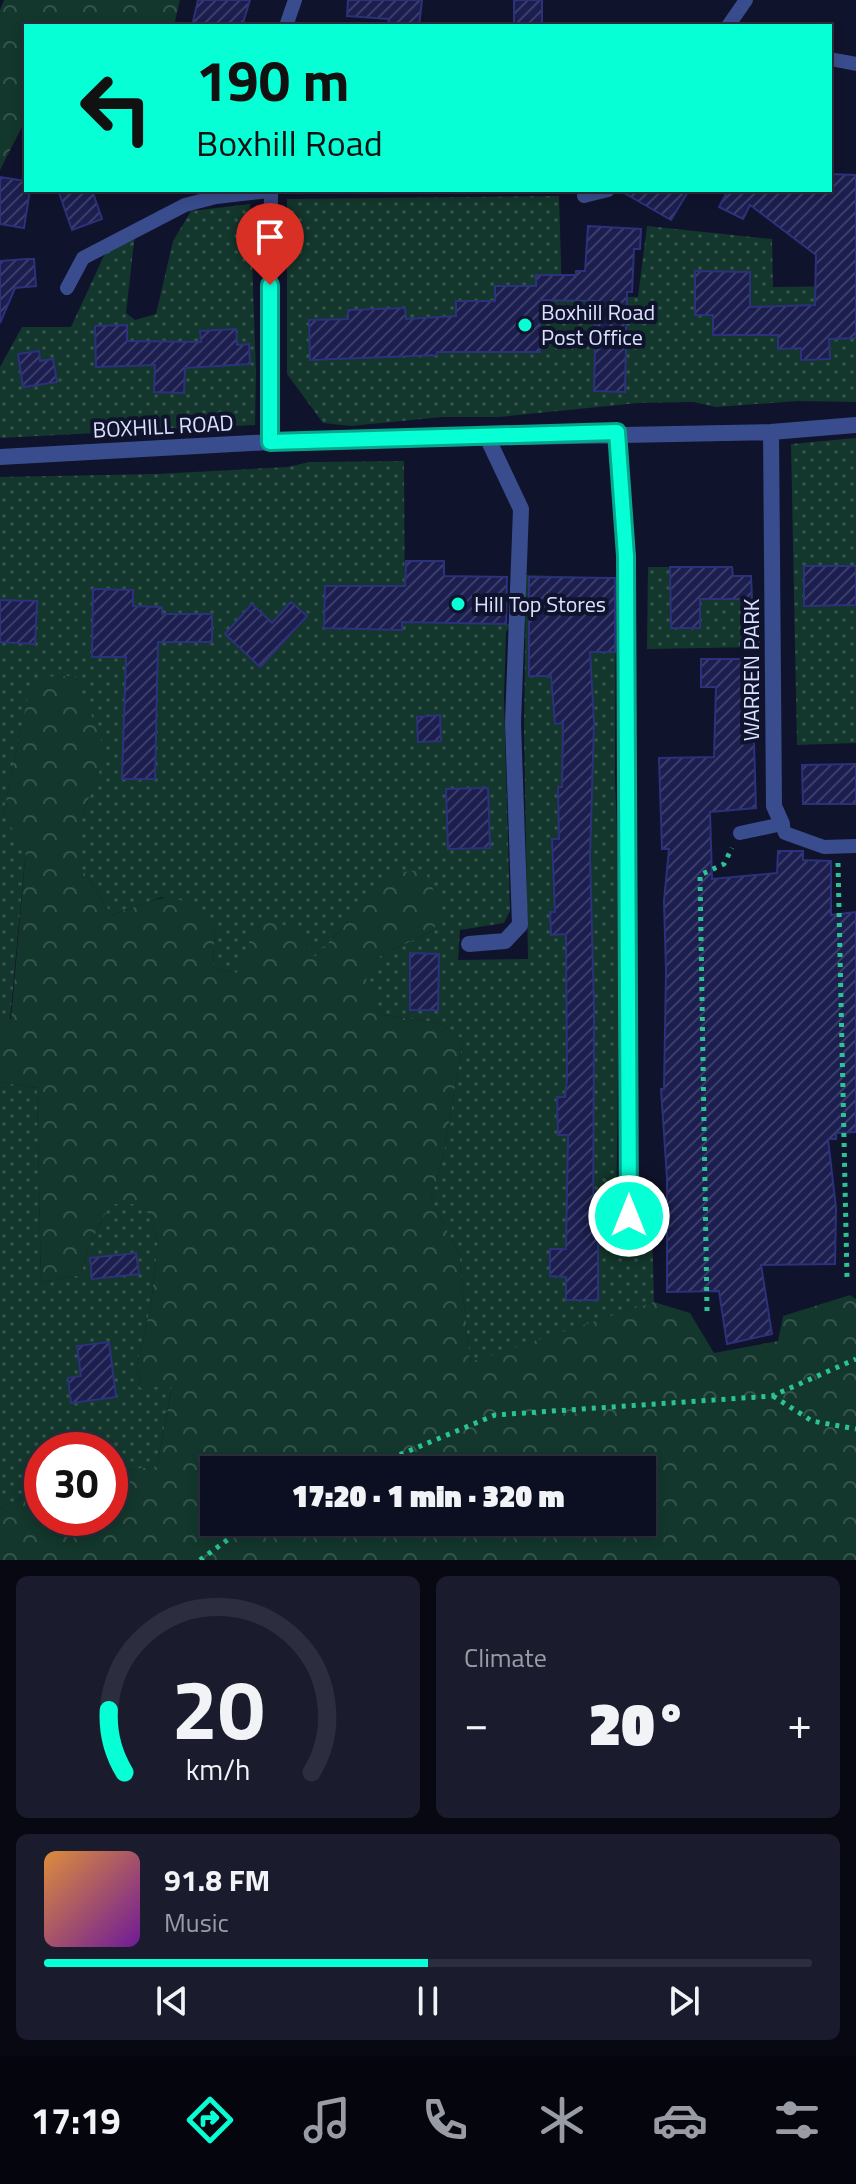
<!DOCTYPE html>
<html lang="en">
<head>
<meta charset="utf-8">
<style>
	body { margin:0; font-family:"Titillium Web",sans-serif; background:#1a1c2e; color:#f1f3f6; height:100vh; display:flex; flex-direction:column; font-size:30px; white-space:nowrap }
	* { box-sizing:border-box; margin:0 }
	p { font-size:26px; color:#9a9ca5 }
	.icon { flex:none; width:44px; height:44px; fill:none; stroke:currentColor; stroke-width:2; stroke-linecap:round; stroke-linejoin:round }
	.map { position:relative; height:1560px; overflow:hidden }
	.sheet { display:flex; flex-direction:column; gap:16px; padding:16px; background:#070812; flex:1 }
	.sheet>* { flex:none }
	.banner { position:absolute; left:24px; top:24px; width:808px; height:168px; border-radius:0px; box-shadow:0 4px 12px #0003,0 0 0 2px #2c2e3f; background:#07ffd6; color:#111; overflow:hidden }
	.speed { position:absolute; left:24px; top:1432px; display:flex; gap:16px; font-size:40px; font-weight:700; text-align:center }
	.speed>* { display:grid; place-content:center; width:104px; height:104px; border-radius:50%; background:#0c0e21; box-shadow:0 4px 12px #0003,0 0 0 2px #2c2e3f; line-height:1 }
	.speed .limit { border:12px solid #d22; background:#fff; color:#111 }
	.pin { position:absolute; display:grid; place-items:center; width:68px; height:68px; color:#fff; margin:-82px -34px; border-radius:50% 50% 50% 0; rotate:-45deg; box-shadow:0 0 8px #0007 }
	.pin .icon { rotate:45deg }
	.me { position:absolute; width:88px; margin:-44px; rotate:0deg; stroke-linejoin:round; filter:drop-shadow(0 0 6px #0008) }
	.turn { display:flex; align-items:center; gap:28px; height:168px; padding:0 40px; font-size:36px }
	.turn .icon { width:104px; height:104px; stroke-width:2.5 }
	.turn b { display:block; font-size:56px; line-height:68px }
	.big { font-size:60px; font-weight:800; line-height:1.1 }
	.sheet .widget { flex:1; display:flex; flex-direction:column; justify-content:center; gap:12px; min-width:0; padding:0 28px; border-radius:12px; background:#1a1c2e }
	.sheet .dial { align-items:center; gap:0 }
	.dial svg { height:208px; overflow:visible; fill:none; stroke:#2c2e3f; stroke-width:7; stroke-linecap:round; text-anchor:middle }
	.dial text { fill:#f1f3f6; stroke:none }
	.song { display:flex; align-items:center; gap:24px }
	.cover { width:96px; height:96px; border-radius:12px; background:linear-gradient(135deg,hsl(30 70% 55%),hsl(280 70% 35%)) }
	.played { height:8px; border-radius:4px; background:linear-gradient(90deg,#07ffd6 50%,#2c2e3f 50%) }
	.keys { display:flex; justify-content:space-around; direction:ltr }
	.heat { display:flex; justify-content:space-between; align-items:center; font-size:44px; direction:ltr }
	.sheet .tiles { flex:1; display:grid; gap:16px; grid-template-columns:1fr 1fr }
	.widget:last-child { grid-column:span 2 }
	.trip { position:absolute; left:200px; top:1456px; width:456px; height:80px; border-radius:0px; background:#0c0e21; box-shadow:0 4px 12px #0003,0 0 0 2px #2c2e3f; font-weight:800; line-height:80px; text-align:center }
	.dock { display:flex; height:128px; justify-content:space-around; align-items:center; background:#05060d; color:#9a9ca5 }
	.dock .icon { width:56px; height:56px }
	.dock .active { color:#07ffd6 }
	.dock b { font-size:36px; color:#f1f3f6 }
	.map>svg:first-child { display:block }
	.grass { fill:url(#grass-dots) }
	.forest { fill:url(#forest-crowns); fill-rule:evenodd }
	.building { fill:url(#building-hatch); stroke:#2c317b; stroke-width:2 }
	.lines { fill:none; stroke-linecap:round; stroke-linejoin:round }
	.path { stroke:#2ac492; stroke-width:5; stroke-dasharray:4 6; stroke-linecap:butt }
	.service { stroke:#394c8d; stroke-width:14 }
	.minor { stroke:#394c8d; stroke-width:16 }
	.route-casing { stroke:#05a68b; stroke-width:20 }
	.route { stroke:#07ffd6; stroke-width:14 }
	.poi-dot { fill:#07ffd6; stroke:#10132c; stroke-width:3 }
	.labels { text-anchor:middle; stroke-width:8; stroke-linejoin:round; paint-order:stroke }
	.poi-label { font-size:22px; fill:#dbe1ff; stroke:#10132c; text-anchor:start }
	.street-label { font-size:22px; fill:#dbe1ff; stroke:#10132c }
</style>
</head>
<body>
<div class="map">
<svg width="856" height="1560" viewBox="0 0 856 1560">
	<defs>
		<pattern id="grass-dots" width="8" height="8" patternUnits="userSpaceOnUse" patternTransform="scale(2)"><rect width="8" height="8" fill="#13372c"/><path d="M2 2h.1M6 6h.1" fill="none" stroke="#35544c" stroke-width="1.8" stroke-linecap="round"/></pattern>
		<pattern id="forest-crowns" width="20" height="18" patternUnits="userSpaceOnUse" patternTransform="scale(2)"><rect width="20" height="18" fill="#13372c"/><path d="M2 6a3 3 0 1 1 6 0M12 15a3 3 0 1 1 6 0" fill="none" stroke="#35544c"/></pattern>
		<pattern id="building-hatch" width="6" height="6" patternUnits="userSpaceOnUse" patternTransform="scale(2)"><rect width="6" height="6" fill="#1b1e4e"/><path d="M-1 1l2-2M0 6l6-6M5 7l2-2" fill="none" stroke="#3c3e69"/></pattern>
	</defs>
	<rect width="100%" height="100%" fill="#10132c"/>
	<path class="grass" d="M559 196 562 296 638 297 647 226 772 239 773 287 856 286V402L798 401 716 407 693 402 638 403 499 417H442L351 426 323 423 287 374V199Z
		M250 204 256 372 255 425 0 438V367L22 327H71L107 249 135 234 126 313 135 320 156 314 173 241 191 211Z
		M856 438V743L797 745 791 444Z
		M404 461 405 622 511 624 506 632 504 698 510 911 504 923 460 930 458 960 528 959 524 732 526 575 616 578 615 778 620 915 616 1222 652 1225 654 1302 470 1363 459 1254 431 1199 444 1152 463 1040 439 1023 383 1015 365 979 380 956 434 930 348 921 315 957 237 973 213 968 215 926 162 897 112 915 82 869V815L103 761 75 676 32 678 3 815 26 848 10 1020 0 1022V477L156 474 288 467 309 462Z
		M648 567H670L671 628 700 627V599H752L759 611 760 647 647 649Z
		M0 1082 37 1088 41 1282 81 1275 88 1248 110 1204 144 1203 158 1241 151 1305 137 1365 140 1387 172 1385 157 1466 110 1473V1450H42V1490L0 1508Z"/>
	<path class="forest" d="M4 0H180L174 26H26V119L0 170V10Z
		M75 676 101 738 103 762 82 815V869L112 915C164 898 172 883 215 926L213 968 237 973 258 920 298 928 315 957 392 874 424 869 441 907 434 930 380 956 366 979 383 1015 439 1023 463 1040 444 1152 431 1199 459 1254 470 1362 654 1302 690 1313 714 1353 778 1341 783 1316 850 1295 856 1299V1560H0V1508L42 1490V1518H110V1473L157 1466 172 1386 140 1388 137 1365 151 1305 158 1241 144 1204H110L88 1248 81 1275 41 1282 37 1088 0 1082V1022L11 1019 26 849 3 815 32 677ZM642 1470V1522H214V1470Z"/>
	<path class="building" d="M198 0H250L242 26H192Z
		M348 0H422L419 26H388L389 19 347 16Z
		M514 0H542V26H514Z
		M830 174 856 175V338L829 339 830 359 801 360V348L778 349V335H713V315H695V271L750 272V307L815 305 816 255 750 205 743 219 719 207 728 190H830Z
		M0 177 26 181V190H30L24 228 0 224Z
		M58 190H92L102 219 72 230Z
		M619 190H689L671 220Z
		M588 226 641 229 640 249H634L632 292H627L625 392 594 391 596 301 540 300V352H437V355L310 360 309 320 348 319V310L405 308 406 319 456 316V301H495V286H536V275H576V271H585Z
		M27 259H34L36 286 15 288 0 323V261Z
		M127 325V341L201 342 200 331 236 329 237 345 249 344 250 364 185 368 184 393 154 392 155 365 96 367 95 326Z
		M39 351 40 361 53 359 57 382 23 387 18 354Z
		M406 561H444V576L507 577 506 624 402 622V630L324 628 325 586H405Z
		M804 566H856V605L804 606Z
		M670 567H732L733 576H751L752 599H700V628H671Z
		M529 577 615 578V652H590L594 722 590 857 594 1008 593 1236H598V1300H566V1277L550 1276V1249H566L568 1135H558L557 1097H565L567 1080 566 934 551 935 550 912H555L552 839H559L558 787H562L563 723 555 724 551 676H529Z
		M93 589 133 590V606L162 607V614H212V642H158L155 779H122L126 657H92Z
		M0 600 37 601 35 644 0 642Z
		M291 602 307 616 260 667 225 634 252 604 272 623Z
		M701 659H750L753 710 756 808 710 812 712 879 777 873 778 851H803V860L831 861V915L856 912V1132L836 1133V1139H828L836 1208 835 1264 761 1265 772 1334 727 1344 719 1291 667 1292V1178L661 1089H664L666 971 664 901 669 849H662L659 758 714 757 716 687H701Z
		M440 715 441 741 418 742 417 717Z
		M856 764V804H803L802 765Z
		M488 788 490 848 448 849 446 789Z
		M410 953 439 954 438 1010H410Z
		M136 1253 139 1274 92 1279 90 1258Z
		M109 1342 116 1397 71 1403 68 1378 81 1376 77 1346Z"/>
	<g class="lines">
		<path class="path" d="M838 863 847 1277
			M707 1311 700 875 724 864 732 848
			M773 1396 812 1421 856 1429
			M363 1470 495 1415 772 1396 856 1359
			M200 1560 252 1522"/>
		<path class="service" d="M286 26 295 0
			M728 26 746 0
			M830 59 856 64
			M584 196 608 190
			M67 288 83 258 185 205 216 197 270 191
			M270 442 271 190
			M740 833 782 824 785 833 824 847 856 846"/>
		<path class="minor" d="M617 432 626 556 629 1216
			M771 432 774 806 782 824
			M0 457 270 442 771 432 856 425
			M469 944 505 941 520 925 513 723 521 509 487 437"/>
	</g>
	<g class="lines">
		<g class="route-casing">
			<path id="route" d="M270 285V442L617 432 626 556 629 1216"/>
		</g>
		<use href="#route" class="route"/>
	</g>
	<g class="poi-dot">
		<circle cx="525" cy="325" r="8"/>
		<circle cx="458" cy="604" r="8"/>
	</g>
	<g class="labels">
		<g class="poi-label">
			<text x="541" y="320">Boxhill Road<tspan x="541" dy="25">Post Office</tspan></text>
			<text x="474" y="612">Hill Top Stores</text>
		</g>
		<g class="street-label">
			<text transform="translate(163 426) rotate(-3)" y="8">BOXHILL ROAD</text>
			<text transform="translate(751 670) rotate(-90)" y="8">WARREN PARK</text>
		</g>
	</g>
</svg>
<div class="speed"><div class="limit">30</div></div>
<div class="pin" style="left:270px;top:285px;background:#d93025"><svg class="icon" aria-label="arrive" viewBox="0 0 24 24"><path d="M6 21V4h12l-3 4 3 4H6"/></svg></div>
<svg class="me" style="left:629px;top:1216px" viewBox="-20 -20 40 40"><circle r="17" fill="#07ffd6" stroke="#fff" stroke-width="3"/><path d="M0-11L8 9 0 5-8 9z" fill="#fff"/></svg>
<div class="trip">17:20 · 1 min · 320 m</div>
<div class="banner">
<div class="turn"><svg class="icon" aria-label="left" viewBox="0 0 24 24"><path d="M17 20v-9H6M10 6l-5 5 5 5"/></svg><div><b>190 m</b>Boxhill Road</div></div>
</div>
</div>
<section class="sheet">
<div class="tiles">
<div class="widget dial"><svg viewBox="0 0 100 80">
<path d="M14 69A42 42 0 1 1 86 69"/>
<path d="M14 69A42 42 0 0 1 8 45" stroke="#07ffd6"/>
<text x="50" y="56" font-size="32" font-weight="700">20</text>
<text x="50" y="72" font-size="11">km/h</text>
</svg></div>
<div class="widget"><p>Climate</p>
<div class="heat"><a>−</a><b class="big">20°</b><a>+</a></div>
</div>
<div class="widget">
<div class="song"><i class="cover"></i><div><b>91.8 FM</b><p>Music</p></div></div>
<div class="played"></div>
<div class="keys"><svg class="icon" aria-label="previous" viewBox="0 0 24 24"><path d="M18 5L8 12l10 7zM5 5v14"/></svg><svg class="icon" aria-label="pause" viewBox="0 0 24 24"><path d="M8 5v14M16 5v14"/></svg><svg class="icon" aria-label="next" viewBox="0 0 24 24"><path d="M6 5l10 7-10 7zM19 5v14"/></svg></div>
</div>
</div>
</section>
<nav class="dock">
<b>17:19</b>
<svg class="icon active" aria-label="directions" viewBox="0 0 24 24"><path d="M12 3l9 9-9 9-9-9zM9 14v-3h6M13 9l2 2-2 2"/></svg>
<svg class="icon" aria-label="music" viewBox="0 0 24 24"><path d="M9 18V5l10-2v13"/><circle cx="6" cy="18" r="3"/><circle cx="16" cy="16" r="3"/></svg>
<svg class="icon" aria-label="phone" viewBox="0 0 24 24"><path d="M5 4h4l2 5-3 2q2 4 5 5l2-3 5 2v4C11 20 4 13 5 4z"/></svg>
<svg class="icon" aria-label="climate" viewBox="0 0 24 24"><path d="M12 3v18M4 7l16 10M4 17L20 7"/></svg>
<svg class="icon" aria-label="car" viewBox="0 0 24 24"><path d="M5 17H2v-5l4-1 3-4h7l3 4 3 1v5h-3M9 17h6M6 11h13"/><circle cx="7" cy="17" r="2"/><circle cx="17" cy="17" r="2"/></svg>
<svg class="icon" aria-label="filters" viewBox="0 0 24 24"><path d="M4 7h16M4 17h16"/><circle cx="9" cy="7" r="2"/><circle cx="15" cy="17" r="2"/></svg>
</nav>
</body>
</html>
